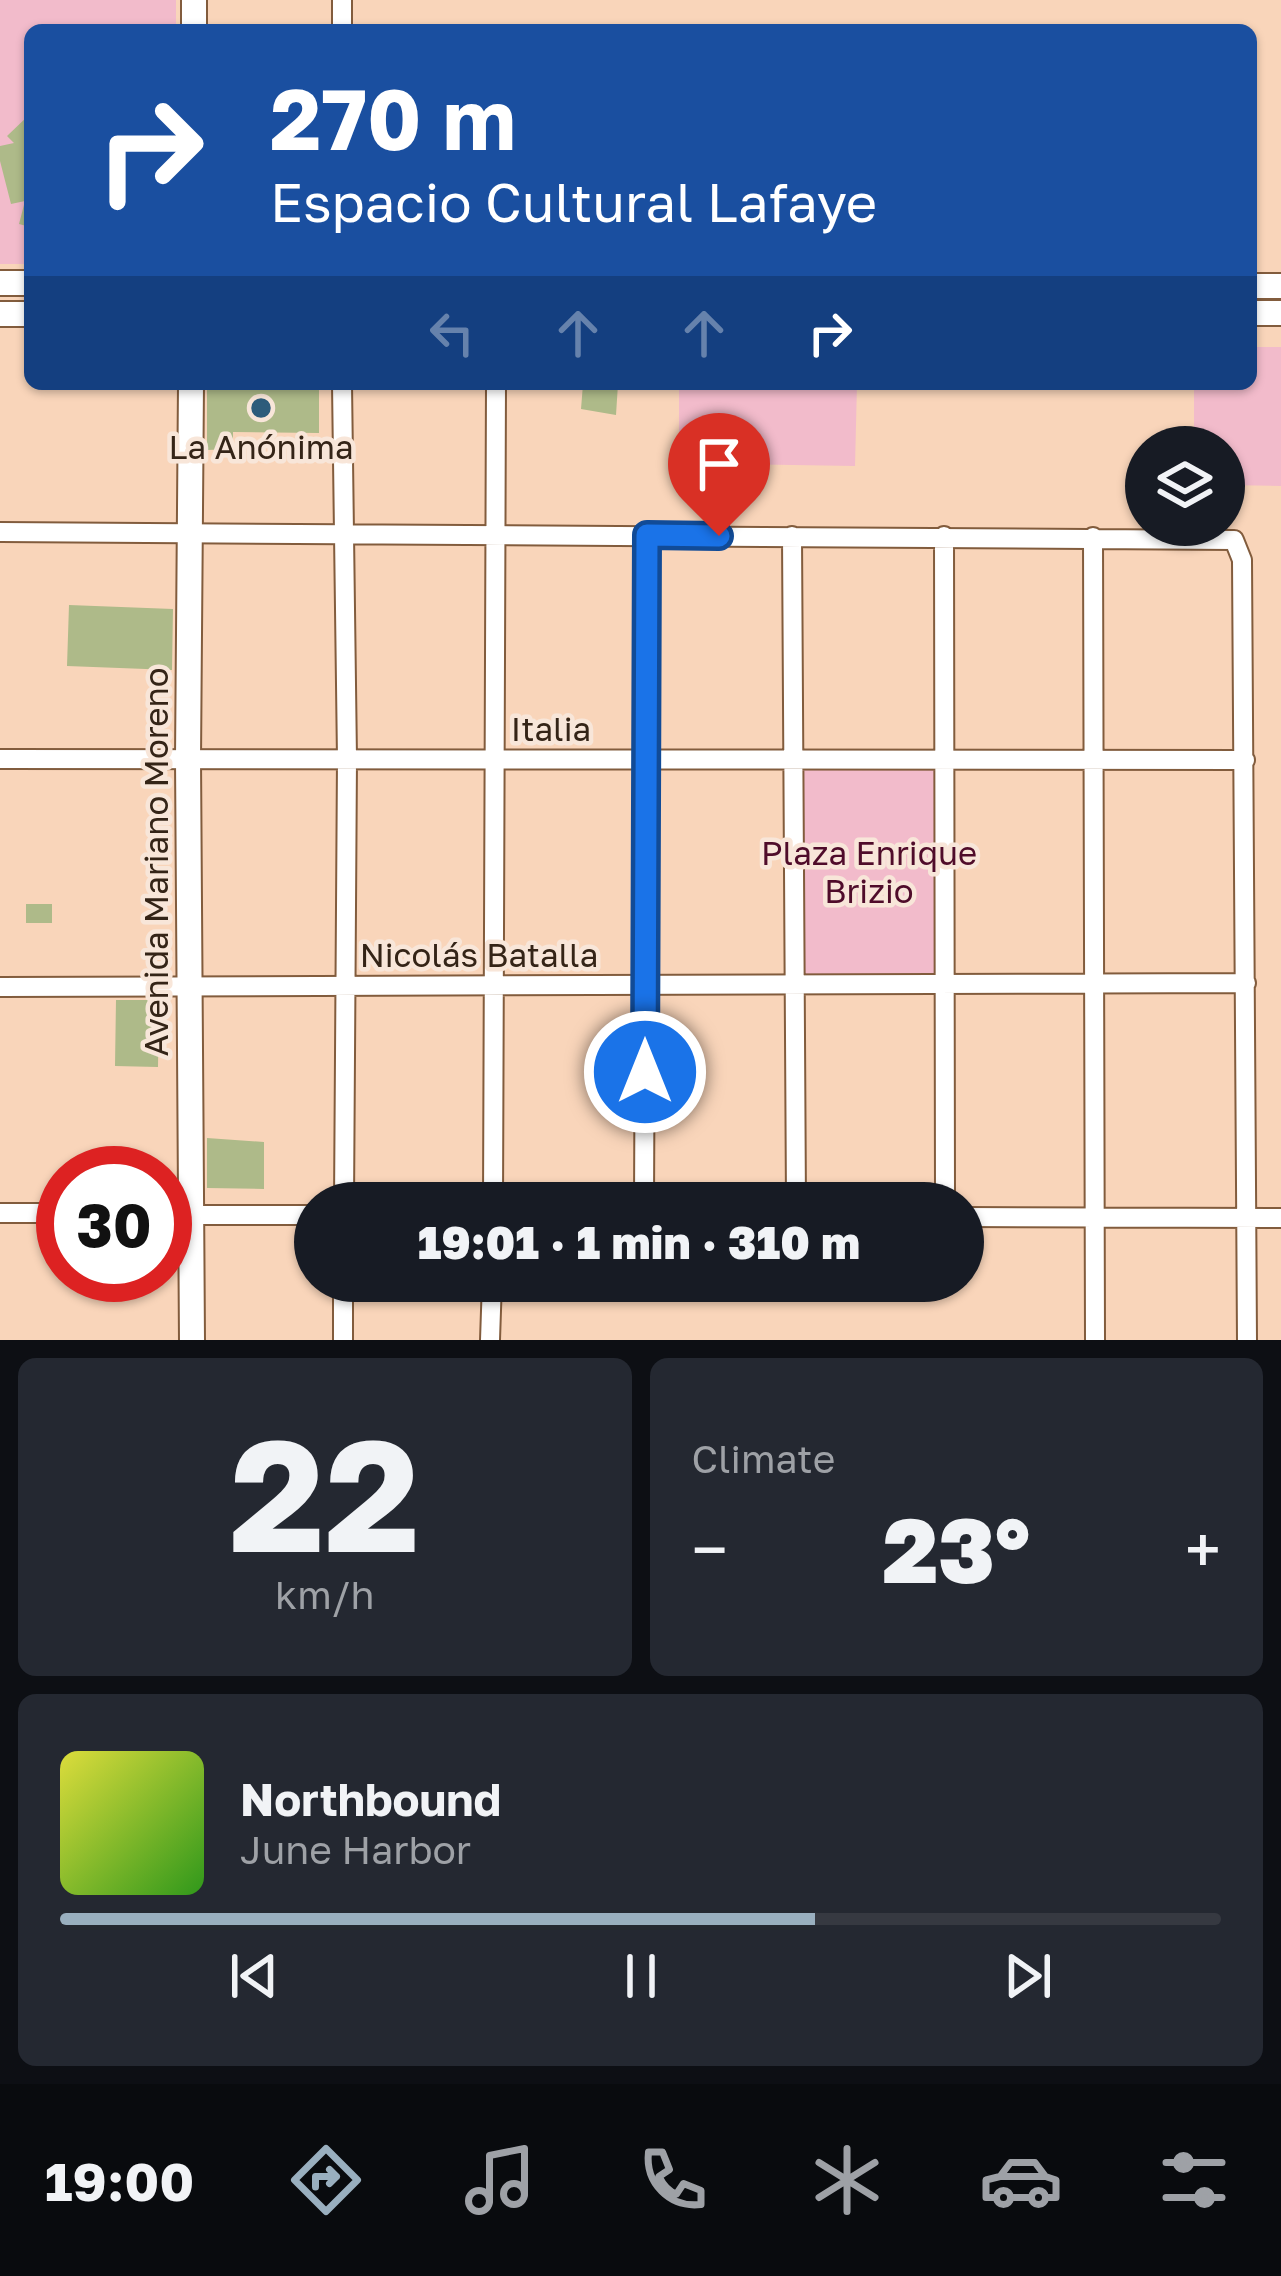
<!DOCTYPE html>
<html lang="en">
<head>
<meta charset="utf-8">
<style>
	body { margin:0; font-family:"Golos Text",sans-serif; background:#242831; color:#f1f3f6; height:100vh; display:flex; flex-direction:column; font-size:45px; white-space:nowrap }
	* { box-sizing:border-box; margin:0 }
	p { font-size:39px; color:#9ea1a6 }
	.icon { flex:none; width:66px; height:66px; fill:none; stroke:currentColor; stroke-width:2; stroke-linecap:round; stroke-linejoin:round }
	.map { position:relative; height:1340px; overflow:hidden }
	.side { display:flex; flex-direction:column; gap:18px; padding:18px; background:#0d0f14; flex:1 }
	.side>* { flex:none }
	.top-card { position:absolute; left:24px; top:24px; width:1233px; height:366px; border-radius:18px; box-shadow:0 3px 9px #0004; background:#1a4fa0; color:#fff; overflow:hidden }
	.buttons { position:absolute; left:1125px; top:426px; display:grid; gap:24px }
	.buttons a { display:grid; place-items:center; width:120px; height:120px; border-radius:50%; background:#171b24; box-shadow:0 3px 9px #0004; font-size:60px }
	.speed { position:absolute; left:36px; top:1146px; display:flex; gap:24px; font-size:60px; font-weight:700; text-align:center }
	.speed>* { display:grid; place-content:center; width:156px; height:156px; border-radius:50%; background:#171b24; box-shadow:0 3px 9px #0004; line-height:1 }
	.speed .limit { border:18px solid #d22; background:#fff; color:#111 }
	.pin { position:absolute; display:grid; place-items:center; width:102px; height:102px; color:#fff; margin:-123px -51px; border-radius:50% 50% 50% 0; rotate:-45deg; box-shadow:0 0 12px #0007 }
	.pin .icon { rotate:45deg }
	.me { position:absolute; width:132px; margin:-66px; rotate:0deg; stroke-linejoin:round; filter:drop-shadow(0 0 9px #0008) }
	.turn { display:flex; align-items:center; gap:42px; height:252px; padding:0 48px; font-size:54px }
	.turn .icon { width:156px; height:156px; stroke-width:2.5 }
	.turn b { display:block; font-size:84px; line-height:102px }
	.lanes { display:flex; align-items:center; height:114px; padding:0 48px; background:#0003; justify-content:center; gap:60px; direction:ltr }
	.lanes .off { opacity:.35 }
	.big { font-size:90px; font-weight:800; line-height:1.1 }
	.side .widget { flex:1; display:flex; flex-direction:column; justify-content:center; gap:18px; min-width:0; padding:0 42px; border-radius:18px; background:#242831 }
	.side .dial { align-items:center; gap:0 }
	.dial b { font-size:156px; line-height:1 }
	.song { display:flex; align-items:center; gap:36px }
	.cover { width:144px; height:144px; border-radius:18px; background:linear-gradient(135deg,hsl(60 70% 55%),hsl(110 70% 35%)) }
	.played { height:12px; border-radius:6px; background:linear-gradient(90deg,#99afbf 65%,#363941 65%) }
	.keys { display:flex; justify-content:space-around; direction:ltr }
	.heat { display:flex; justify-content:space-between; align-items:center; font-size:66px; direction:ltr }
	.side .tiles { flex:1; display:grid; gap:18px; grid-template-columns:1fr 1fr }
	.widget:last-child { grid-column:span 2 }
	.trip { position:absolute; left:294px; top:1182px; width:690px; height:120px; border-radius:60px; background:#171b24; box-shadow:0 3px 9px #0004; font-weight:800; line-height:120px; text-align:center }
	.dock { display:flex; height:192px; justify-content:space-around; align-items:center; background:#090b0e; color:#9ea1a6 }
	.dock .icon { width:84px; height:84px }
	.dock .active { color:#99afbf }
	.dock b { font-size:54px; color:#f1f3f6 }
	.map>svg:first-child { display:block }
	.green { fill:#f2bbcb }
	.building { fill:#aeba89 }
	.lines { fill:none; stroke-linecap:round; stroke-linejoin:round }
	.minor-casing { stroke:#825c3d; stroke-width:22 }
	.major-casing { stroke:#825c3d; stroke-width:28 }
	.path { stroke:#ac8f7a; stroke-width:3; stroke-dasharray:12 6; stroke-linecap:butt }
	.minor { stroke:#fff; stroke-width:18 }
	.major { stroke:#fff; stroke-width:24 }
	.route-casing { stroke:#114b97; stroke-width:30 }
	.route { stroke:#1a73e8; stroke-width:21 }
	.poi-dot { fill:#2d5c7b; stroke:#f8e6d9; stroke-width:4.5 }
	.labels { text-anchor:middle; stroke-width:9; stroke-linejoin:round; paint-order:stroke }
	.poi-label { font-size:33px; fill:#342417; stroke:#f8e6d9 }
	.street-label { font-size:33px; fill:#342417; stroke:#f8e6d9 }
	.park-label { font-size:33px; fill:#4f0c2a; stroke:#f8e6d9 }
</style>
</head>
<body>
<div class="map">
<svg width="1281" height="1340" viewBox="0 0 1281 1340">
	<rect width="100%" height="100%" fill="#f9d5ba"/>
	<path class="green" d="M0 0H176V30H30V264H0Z
		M1251 347H1281V486L1224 485V447H1194V384H1251Z
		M679 384H857L855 466 679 463Z
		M942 764V979L796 981 795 765Z"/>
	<path class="building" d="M30 114V227L19 224 25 201 11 204 0 161V146L14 143 7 136Z
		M207 384H319V433L233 432V449L207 450Z
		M583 384H618L616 415 581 409Z
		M69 605 173 609 172 670 67 666Z
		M26 904H52V923H26Z
		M116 1000H159L158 1067 115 1066Z
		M207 1138 264 1142V1189L207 1188Z"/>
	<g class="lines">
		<g class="minor-casing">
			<path id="minor" d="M342 0V30
				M342 384 347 759 344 1203
				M0 532 1234 540 1242 560 1247 1340
				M792 536 796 1203
				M944 536 945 1203
				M1093 537 1095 1340
				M0 759 1245 760
				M0 987 1246 983
				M493 1203 496 384
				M644 1203 647 535
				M0 1213H63
				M165 1215H315
				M963 1217 1281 1218
				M343 1340V1281
				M490 1340 492 1281"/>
		</g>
		<g class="major-casing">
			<path id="major" d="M194 30V0
				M0 283H30
				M1251 286H1281
				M1251 313H1281
				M0 314H30
				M191 384 188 759 192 1340"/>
		</g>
		<path class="path" d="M874 839 877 845
			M887 856 894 861"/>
		<use href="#minor" class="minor"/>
		<use href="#major" class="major"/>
	</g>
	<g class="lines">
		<g class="route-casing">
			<path id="route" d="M645 1072 647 535 719 536"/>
		</g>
		<use href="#route" class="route"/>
	</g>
	<circle class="poi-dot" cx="261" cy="408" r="12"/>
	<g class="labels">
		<g class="poi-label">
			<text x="261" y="459">La Anónima</text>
		</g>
		<g class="street-label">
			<text x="551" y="741">Italia</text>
			<text transform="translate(156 862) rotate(-90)" y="12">Avenida Mariano Moreno</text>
			<text x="479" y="967">Nicolás Batalla</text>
		</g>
		<g class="park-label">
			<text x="869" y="865">Plaza Enrique<tspan x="869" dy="38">Brizio</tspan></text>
		</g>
	</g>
</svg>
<div class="buttons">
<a><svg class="icon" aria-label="layers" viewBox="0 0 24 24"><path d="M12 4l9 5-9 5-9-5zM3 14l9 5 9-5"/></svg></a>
</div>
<div class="speed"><div class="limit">30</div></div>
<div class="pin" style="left:719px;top:536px;background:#d93025"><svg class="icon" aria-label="arrive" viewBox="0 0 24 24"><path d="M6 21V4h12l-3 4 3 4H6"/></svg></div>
<svg class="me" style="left:645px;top:1072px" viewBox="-20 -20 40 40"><circle r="17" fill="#1a73e8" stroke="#fff" stroke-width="3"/><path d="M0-11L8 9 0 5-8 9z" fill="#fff"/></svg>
<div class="trip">19:01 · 1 min · 310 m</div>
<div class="top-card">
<div class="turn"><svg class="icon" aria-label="right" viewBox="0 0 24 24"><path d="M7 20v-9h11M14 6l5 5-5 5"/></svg><div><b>270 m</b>Espacio Cultural Lafaye</div></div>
<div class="lanes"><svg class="icon off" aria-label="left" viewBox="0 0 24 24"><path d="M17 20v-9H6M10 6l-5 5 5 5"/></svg><svg class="icon off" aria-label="ahead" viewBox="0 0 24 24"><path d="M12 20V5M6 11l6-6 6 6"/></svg><svg class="icon off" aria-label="ahead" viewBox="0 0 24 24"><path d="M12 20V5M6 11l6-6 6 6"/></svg><svg class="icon" aria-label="right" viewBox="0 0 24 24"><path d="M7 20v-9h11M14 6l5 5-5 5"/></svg></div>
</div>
</div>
<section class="side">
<div class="tiles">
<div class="widget dial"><b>22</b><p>km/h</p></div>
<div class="widget"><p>Climate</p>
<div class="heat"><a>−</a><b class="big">23°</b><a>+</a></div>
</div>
<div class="widget">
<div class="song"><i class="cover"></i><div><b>Northbound</b><p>June Harbor</p></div></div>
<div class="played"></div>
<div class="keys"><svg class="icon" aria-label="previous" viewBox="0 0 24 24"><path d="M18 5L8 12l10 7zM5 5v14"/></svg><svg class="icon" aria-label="pause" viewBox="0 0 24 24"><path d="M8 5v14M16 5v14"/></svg><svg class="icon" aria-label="next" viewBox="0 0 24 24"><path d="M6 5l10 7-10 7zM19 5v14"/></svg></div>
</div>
</div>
</section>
<nav class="dock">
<b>19:00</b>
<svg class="icon active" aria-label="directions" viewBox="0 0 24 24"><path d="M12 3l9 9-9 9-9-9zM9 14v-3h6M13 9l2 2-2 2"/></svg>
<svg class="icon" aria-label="music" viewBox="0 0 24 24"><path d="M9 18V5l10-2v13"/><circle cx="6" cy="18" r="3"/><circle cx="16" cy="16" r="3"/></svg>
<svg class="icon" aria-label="phone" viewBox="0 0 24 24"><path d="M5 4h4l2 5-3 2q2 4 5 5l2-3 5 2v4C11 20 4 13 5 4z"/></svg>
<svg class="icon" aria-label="climate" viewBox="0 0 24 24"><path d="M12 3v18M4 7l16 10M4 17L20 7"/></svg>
<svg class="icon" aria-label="car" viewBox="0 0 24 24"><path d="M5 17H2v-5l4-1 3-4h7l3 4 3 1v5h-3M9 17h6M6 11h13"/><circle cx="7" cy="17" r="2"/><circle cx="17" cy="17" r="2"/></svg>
<svg class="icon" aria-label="filters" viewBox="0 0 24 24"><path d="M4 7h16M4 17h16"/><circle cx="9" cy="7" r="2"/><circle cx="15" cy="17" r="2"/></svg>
</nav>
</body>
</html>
